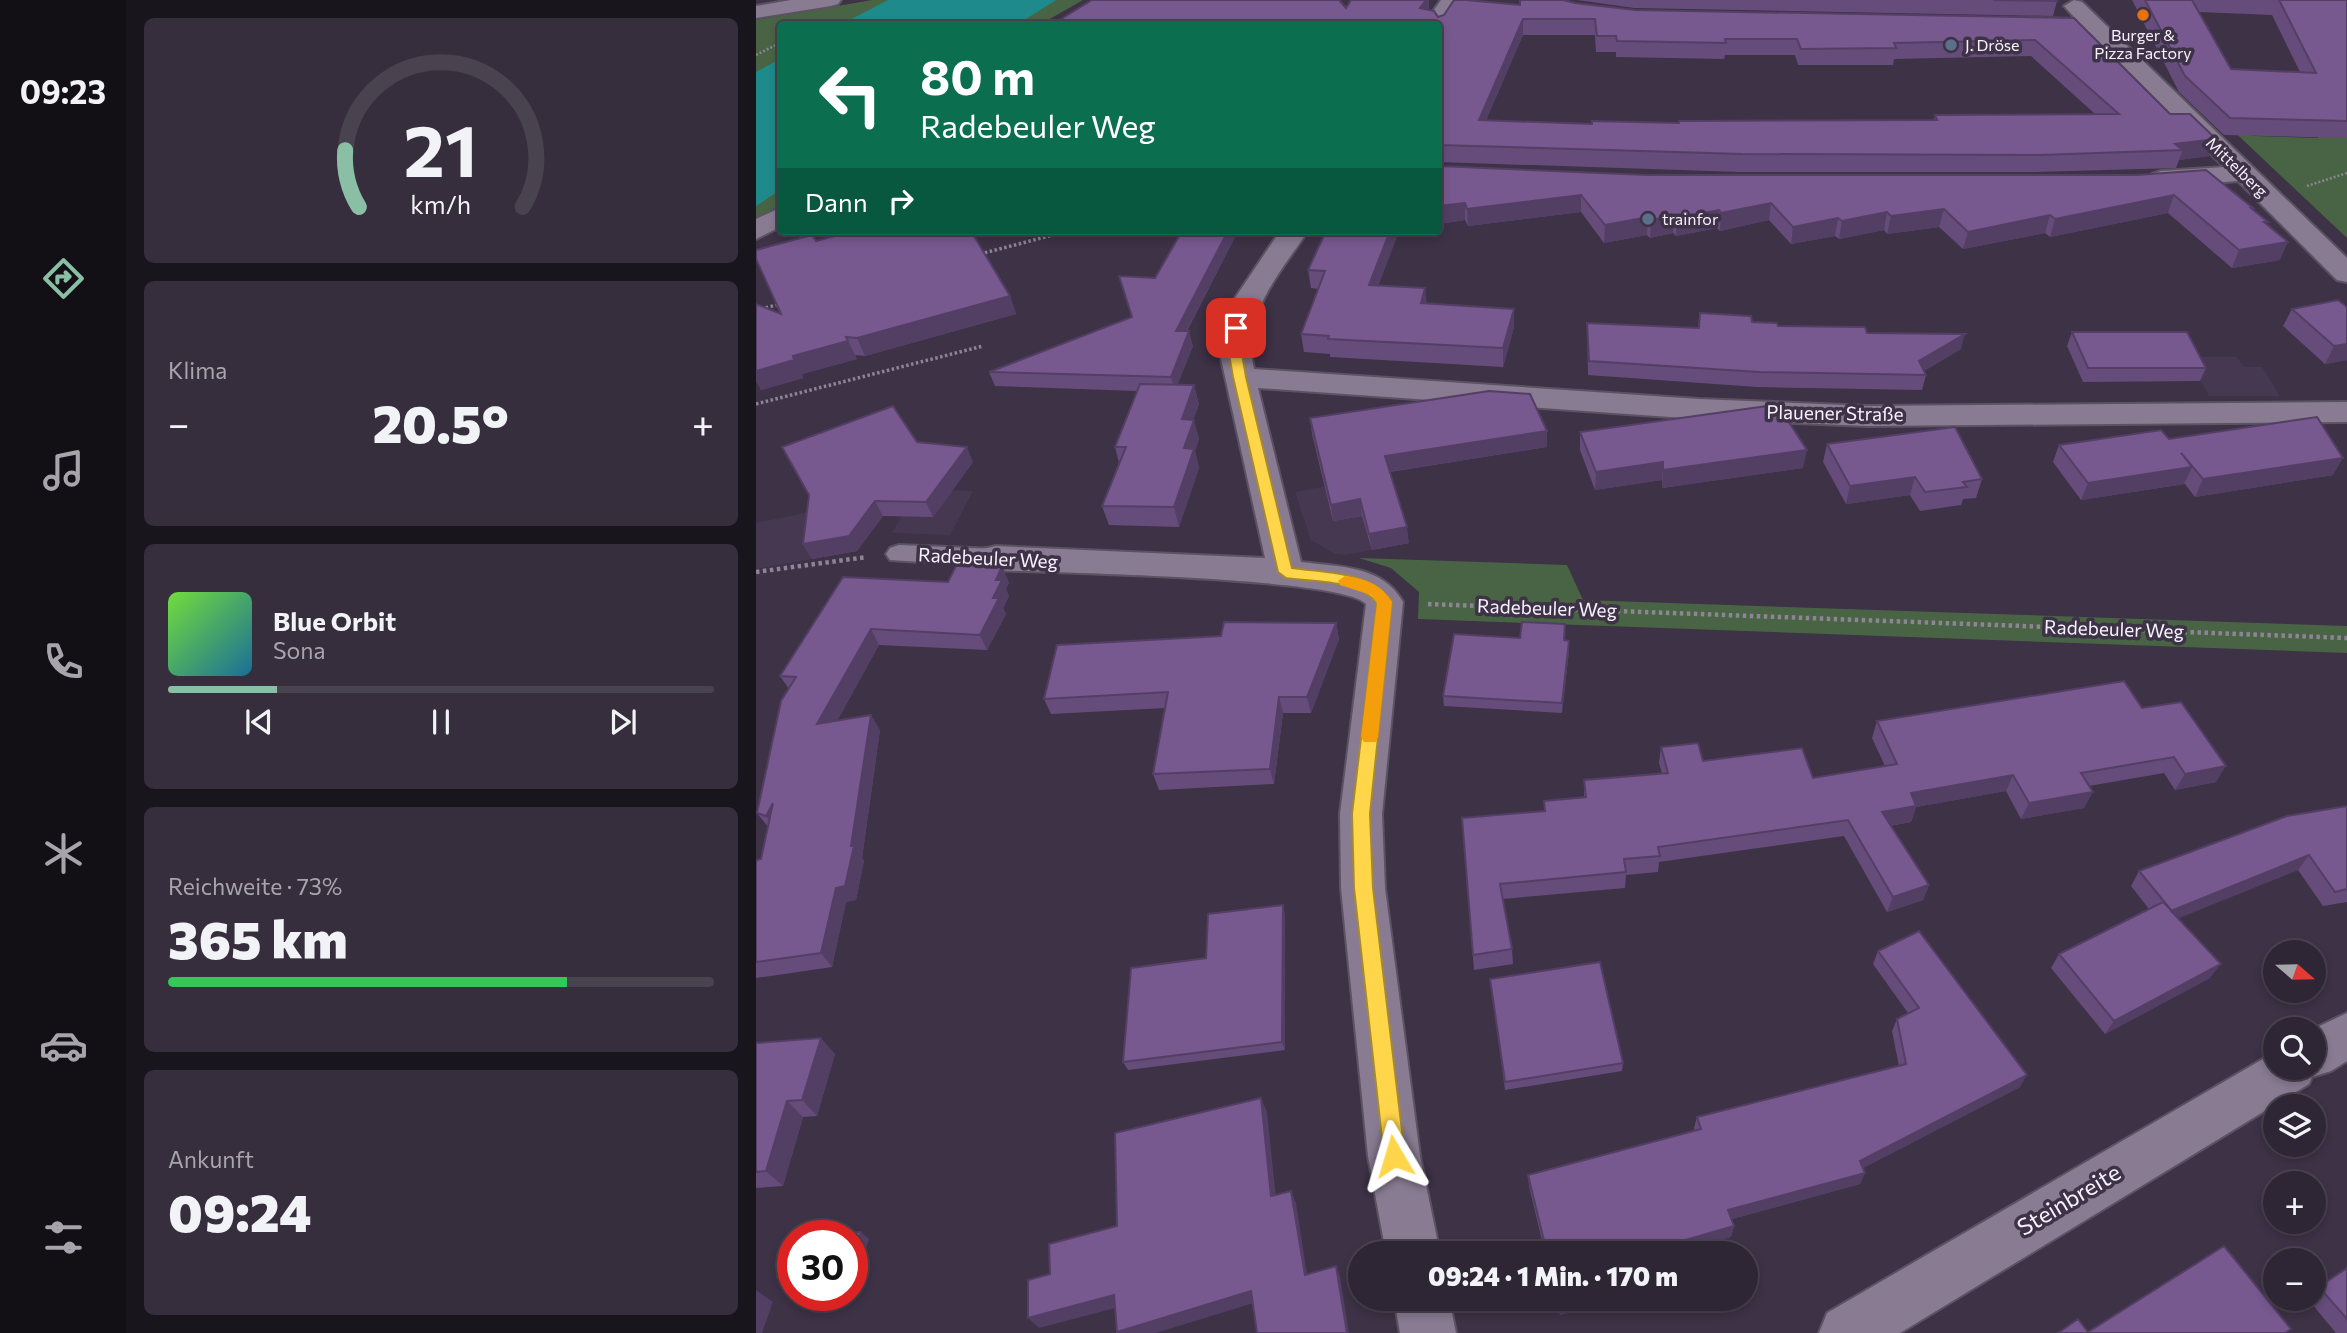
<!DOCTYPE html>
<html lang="de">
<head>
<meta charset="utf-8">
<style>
	body { margin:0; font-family:Commissioner,sans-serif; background:#362e3c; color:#f1f3f6; height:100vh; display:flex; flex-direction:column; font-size:26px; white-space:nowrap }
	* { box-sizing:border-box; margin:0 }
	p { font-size:23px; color:#a7a5ac }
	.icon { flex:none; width:38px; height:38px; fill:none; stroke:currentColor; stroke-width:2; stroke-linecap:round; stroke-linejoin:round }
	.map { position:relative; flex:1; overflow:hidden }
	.details { display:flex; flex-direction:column; gap:18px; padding:18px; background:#19151d; width:630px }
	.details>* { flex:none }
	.guide { position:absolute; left:21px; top:21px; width:665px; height:214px; border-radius:7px; box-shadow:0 4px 10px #0003,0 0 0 2px #49434f; background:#0b6e4f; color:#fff; overflow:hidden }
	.needle { width:46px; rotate:110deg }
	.buttons { position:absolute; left:1507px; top:940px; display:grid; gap:14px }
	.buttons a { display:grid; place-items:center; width:63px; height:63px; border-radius:50%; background:#2e2634; box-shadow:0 4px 10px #0003,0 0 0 2px #49434f; font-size:35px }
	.speed { position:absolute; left:21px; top:1220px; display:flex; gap:14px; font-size:35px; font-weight:700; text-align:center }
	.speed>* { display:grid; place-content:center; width:91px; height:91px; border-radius:50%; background:#2e2634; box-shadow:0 4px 10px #0003,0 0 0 2px #49434f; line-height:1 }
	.speed .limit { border:10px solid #d22; background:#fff; color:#111 }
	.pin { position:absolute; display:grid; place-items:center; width:60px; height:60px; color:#fff; margin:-30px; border-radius:14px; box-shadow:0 4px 10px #0006 }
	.me { position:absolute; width:77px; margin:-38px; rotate:353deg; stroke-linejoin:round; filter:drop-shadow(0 0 5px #0008) }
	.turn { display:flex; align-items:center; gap:24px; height:147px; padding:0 28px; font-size:32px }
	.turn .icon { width:91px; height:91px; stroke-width:2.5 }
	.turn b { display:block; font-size:49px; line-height:60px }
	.then { display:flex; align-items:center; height:66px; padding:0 28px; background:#0003; gap:14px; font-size:26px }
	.big { font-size:52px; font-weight:800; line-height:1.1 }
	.details .tile { flex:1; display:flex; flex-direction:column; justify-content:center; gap:10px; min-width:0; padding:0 24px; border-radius:10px; background:#362e3c }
	.details .dial { align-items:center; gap:0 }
	.dial svg { height:182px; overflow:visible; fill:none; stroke:#49434f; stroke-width:7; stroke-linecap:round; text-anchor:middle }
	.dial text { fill:#f1f3f6; stroke:none }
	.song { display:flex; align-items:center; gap:21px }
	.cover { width:84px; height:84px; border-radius:10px; background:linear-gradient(135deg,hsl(100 70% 55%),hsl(200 70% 35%)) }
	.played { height:7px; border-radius:4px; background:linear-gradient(90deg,#8abfa5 20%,#49434f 20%) }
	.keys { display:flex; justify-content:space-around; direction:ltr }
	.heat { display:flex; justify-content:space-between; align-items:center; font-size:38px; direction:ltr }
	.charge { height:10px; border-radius:5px; background:linear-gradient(90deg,#34c759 73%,#49434f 0) }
	.trip { position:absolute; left:592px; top:1241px; width:410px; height:70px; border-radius:35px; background:#2e2634; box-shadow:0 4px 10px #0003,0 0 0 2px #49434f; font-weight:800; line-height:70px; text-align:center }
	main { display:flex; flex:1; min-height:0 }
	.tab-bar { display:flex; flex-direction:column; width:126px; justify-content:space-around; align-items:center; background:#120f15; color:#a7a5ac }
	.tab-bar .icon { width:49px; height:49px }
	.tab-bar .current { color:#8abfa5 }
	.tab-bar b { font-size:32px; color:#f1f3f6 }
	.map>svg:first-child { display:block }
	.built { fill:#473852 }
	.green { fill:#496444 }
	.water { fill:#1f8a8b }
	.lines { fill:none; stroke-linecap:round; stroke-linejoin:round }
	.lane-casing { stroke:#5b5262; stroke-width:4 }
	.street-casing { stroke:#5b5262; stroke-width:4 }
	.path-far2 { stroke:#8d8495; stroke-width:2.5; stroke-dasharray:2 2; stroke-linecap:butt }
	.path-far1 { stroke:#8d8495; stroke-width:3.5; stroke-dasharray:2.5 2.5; stroke-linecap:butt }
	.path { stroke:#8d8495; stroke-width:4.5; stroke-dasharray:3.5 3.5; stroke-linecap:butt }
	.lane { fill:#887b92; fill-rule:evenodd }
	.street { fill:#887b92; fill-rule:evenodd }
	.wall { fill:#664c7b; fill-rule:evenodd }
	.shaded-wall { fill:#533e64 }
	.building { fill:#77588f; stroke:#533e64; stroke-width:2; fill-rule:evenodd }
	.route { fill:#ffd54a; stroke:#a68a30; stroke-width:2 }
	.slow { fill:#f59e0b }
	.food-dot { fill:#e8710a; stroke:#3d3246; stroke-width:2.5 }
	.service-dot { fill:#5c6f8a; stroke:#3d3246; stroke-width:2.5 }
	.labels { text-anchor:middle; stroke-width:7; stroke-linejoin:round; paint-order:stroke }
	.far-poi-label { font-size:16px; fill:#f7f0fd; stroke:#3d3246; text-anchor:start }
	.far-street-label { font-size:16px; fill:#f7f0fd; stroke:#3d3246 }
	.street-label { font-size:19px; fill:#f7f0fd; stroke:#3d3246 }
	.near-street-label { font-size:23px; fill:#f7f0fd; stroke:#3d3246 }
</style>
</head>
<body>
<main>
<nav class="tab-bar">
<b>09:23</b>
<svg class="icon current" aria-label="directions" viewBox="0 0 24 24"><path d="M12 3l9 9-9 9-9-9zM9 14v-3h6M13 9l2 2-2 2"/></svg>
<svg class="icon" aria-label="music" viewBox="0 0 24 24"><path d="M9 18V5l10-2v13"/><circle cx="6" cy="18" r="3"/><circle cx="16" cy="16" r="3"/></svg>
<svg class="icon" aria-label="phone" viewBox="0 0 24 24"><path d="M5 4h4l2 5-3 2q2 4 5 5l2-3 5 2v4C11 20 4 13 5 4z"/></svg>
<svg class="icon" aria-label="climate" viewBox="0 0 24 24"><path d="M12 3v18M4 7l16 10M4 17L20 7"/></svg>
<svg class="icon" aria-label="car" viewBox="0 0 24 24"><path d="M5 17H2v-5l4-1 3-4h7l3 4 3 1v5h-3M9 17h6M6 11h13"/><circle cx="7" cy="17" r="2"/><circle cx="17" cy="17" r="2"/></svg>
<svg class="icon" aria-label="filters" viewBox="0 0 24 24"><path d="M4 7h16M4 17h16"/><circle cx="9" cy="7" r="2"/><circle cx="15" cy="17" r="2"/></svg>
</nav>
<section class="details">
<div class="tile dial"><svg viewBox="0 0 100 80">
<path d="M14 69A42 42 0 1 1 86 69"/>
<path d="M14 69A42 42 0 0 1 8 44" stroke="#8abfa5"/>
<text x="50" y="56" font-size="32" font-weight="700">21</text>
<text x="50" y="72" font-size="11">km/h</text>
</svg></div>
<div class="tile"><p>Klima</p>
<div class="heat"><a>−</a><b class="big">20.5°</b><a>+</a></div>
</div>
<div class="tile">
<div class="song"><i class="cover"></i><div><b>Blue Orbit</b><p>Sona</p></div></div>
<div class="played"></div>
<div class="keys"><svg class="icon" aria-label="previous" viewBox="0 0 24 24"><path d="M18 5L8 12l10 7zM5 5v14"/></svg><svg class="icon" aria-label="pause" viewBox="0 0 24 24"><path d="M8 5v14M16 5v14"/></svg><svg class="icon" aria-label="next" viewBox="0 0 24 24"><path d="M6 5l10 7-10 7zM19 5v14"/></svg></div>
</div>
<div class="tile"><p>Reichweite · 73%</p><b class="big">365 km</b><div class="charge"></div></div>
<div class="tile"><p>Ankunft</p><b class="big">09:24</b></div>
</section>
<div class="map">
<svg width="1591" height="1333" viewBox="0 0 1591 1333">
	<rect width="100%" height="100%" fill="#3d3246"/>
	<path class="built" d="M1431 357H1481L1488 367H1506L1524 396H1453Z
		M608 479 642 509 653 543 590 555 579 554 555 540 539 492Z
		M161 489 217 491 194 535 136 533Z
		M83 506 101 551 0 569V523Z"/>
	<path class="green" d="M116 0H327L285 24H24V205L0 220V20Z
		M1591 98V238L1469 123 1497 136 1562 138Z
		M603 558 811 565 827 600 1591 626V653L662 619 663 592 635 568Z"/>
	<path class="water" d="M132 0H300L262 24H86Z
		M24 59V190L0 206V72Z"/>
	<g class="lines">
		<g class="lane-casing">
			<path id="lane" d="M143 545 240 549 249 552 253 558 249 564 240 567 134 560 130 554 134 548Z"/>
		</g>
		<g class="street-casing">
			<path id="street" d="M35 0H85L82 4 75 6 0 18V6Z
				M685 0H706L687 29 682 30V24H668Z
				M1318 0 1326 2 1591 258V282L1581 280 1482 181 1405 187 1396 184 1392 179 1396 174 1405 171 1468 167 1333 32 1272 30 1264 29 1261 24 1264 19 1272 18 1320 19 1308 6Z
				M24 208V227L0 239V219Z
				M524 231H552C524 273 485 315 498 369L943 399 1112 406 1591 402V422L1112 426 943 419 502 388 545 562C584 567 626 565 647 602L626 814 629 888 664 1156 684 1253H630L612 1156 585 888 584 814 610 604C588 577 292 573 240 570L227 567 222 558 227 549 240 546 509 558 464 354 465 328 479 298Z
				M1591 1013V1061L1575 1071 1556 1077 1553 1084 1144 1333H1063L1071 1313 1519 1052V1068H1558L1557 1029Z
				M638 1298H693L700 1333H644Z"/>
		</g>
		<path class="path-far2" d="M0 55 24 43
			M1551 186 1591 173"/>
		<path class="path-far1" d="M224 254 301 234
			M0 310 25 304
			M0 404 227 346"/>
		<path class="path" d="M0 572 111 557
			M672 604 1591 638"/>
		<use href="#lane" class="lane"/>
		<use href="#street" class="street"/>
	</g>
	<path class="wall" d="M673 0V10L682 17 764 5 819 3 879 10 1318 18 1453 156 1423 160 1420 168 1279 172H984L682 162V24L590 8ZM767 35H839L840 52H860V57L968 59 969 55H1039L1042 65H1137L1138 59 1275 56 1339 114 1179 115 1178 120 923 121V123L836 124 730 120Z
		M821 0H1300L1301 1 1297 16 878 8Z
		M1376 0H1591V138L1468 135 1423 92ZM1443 12 1516 15 1544 72 1475 69Z
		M682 166 891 175H1381L1497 208V209L1512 222 1510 225 1524 260 1476 268 1412 213 1294 237 1289 233 1207 249 1183 227 1131 234 1128 230 1083 239 1079 236 1035 244 1013 220 964 231 961 228 920 236 917 233 894 238 891 235 848 243 825 212 712 226 709 220 682 224Z
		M570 231H643L622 286 669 288 670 303 758 327 747 367 574 357V354L548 352 545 334 562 289 555 288 552 270Z
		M479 237 431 331 437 346 421 385H438L443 404 437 420 443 439 439 451 443 468 423 527 353 525 346 506 363 463 359 447 381 391 239 386 233 372 376 318 363 276 399 278Z
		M60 241 254 296 260 314 109 356 99 355 101 359 46 374 47 378 5 390 0 381V304L25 314Z
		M1582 300 1591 360 1569 364 1527 326 1536 309Z
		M944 313 1022 326 1111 333 1205 349 1168 371 1170 375 1166 390 1001 387 832 375 831 323 942 328Z
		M1316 332 1450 368 1444 381 1327 382 1311 346Z
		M554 418 791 447 634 472 653 543 616 550 606 516 577 521 556 434Z
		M824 432 1047 468 906 488V480L839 490 824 450Z
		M1413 439 1577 475 1439 497 1429 484 1325 500 1297 462 1303 445Z
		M161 442 217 462 177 517 127 516 101 551 56 559 47 544Z
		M1071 444 1226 479 1220 498 1207 499 1205 505 1164 511 1154 495 1090 504 1067 462Z
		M192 582H253L250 589 253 596 247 608 250 614 231 650 123 645 81 721 124 730 106 858 108 861 100 900 90 902 76 967 0 978V862L5 859 12 827 1 813 33 689 24 676Z
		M580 623 583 639 555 713H527L518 784 403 790 397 774 409 708 295 714 288 699 465 636Z
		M809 640 813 641V650L806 713 688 706 687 696Z
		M1386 708 1460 782 1419 790 1408 773 1333 786 1328 808 1265 819 1250 791 1160 807 1155 822 1134 826 1173 885 1167 900 1131 912 1088 836 903 862 902 872 870 875 869 888 747 899 756 949 757 964 718 970 706 818 788 811V801L828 797V780L906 773 903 763 905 747 947 761 1057 778 1129 766 1116 738 1121 721Z
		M1591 806V902L1567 906 1542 870 1422 918 1454 978 1349 1034 1295 968 1303 954 1393 909 1375 886 1383 871Z
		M529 914V1050L372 1070 367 1062 450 958Z
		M1122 951 1264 1087 1107 1168 1109 1173 1104 1184 976 1219 978 1226 975 1237 919 1253H789L773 1186 772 1175 939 1131 938 1128 941 1117 1143 1066 1136 1031 1141 1019 1152 1013 1117 964Z
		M734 979 867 1063 866 1071 749 1090Z
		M0 1043 79 1054 61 1116 47 1117 27 1186 0 1188Z
		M37 1258V1293L27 1287Z
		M1591 1268V1333H1580L1551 1298H1558V1291Z
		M800 1298H864L804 1315Z"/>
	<path class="shaded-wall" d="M667 0H673V12L664 8Z
		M767 19V35L723 137V120Z
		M1460 139 1453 156 1423 160 1427 150 1419 144Z
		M825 195V212L712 226 711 209Z
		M1418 195 1412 213 1294 237 1299 219Z
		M709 203V220L682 224V206Z
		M1015 203 1013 220 964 231 965 213Z
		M1188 209 1183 227 1131 234 1135 216Z
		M963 210 961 228 920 236 921 218Z
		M1131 212 1128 230 1083 239 1086 221Z
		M919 215 917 233 894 238 895 220Z
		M1294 215 1289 233 1207 249 1212 232Z
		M892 217 891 235 848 243 849 225Z
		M1082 218 1079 236 1035 244 1037 227Z
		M472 231H478L479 237 423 345 420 331Z
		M634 231H643L615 303 613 285Z
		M1532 242 1524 260 1476 268 1483 250Z
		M669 288 671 306 665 303Z
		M254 296 260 314 109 356 101 338Z
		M758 309V327L747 367V348Z
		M433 331 437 346 419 392 415 377Z
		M1209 334 1205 349 1161 375 1163 361Z
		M92 341 101 359 46 374 47 378 5 390 0 381V371L37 356Z
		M1591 344V360L1569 364 1578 346Z
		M438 385 443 404 431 438 426 419Z
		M438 420 443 439 439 451 443 468 423 527 418 507 428 448Z
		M791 431V447L631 472 629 456Z
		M211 447 217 462 177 517 170 502Z
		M1051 450 1047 468 906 488 907 470Z
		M1587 458 1577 475 1439 497 1447 479Z
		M907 462 906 480 839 490 840 472Z
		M1436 467 1428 484 1325 500 1332 483Z
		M1159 477 1154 495 1090 504 1094 486Z
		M604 499 606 516 577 521 575 505Z
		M119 501 127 516 101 551 56 559 47 544Z
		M651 527 653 543 616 550 613 534Z
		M246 566 253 582 250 589 253 596 247 608 250 614 231 650 224 635 237 598 240 580Z
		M580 623 583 639 555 713 551 697Z
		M115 629 123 645 71 739 61 724Z
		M813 641V650L806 713V703Z
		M523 697 527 713 518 784 514 769Z
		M115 715 124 730 106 858 108 861 100 900 90 902 76 967 65 953 80 888 95 846Z
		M1470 766 1460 782 1419 790 1429 774Z
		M1257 775 1250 791 1160 807 1155 822 1120 828 1126 812 1155 793Z
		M1337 792 1328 808 1265 819 1273 803Z
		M17 803 21 831 10 816Z
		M1553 855 1542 870 1406 925 1415 911Z
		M1173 885 1167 900 1131 912 1137 897Z
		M527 905 529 914V1050L526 1042Z
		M1465 964 1454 978 1349 1034 1358 1021Z
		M65 1038 79 1054 61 1116 46 1100Z
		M1271 1075 1264 1087 1099 1172 1104 1161Z
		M505 1098 511 1112 521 1208 515 1196Z
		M31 1101 47 1117 27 1186 10 1171Z
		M1109 1173 1104 1184 969 1221 972 1210Z
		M535 1191 540 1203 553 1287 549 1275Z
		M978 1226 975 1237 919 1253H895V1250Z
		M105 1232 113 1239 97 1291 96 1261Z
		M580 1266 584 1277 593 1333H591Z
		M0 1290 17 1302 6 1333H0Z
		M495 1291 501 1302 400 1333H362L361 1332Z
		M358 1295 367 1306 283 1328 272 1318Z
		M830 1298H864L804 1315V1306Z"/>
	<path class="building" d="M336 0H583L590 8 595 0H670L664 8 678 11 682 17 688 15 698 0H710L764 5V0H807L819 3 879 10 1318 18 1414 114H1434L1460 139 1419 144 1427 150 1284 155 986 154 682 145V24H297ZM767 19H839L841 36H860L861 41 970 43 969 39H1041L1045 49 1140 48 1138 43 1279 40 1363 114 1179 115 1181 120 923 121V123L836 121V124L723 120Z
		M1237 0H1300L1301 1Z
		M1389 0H1436L1475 69 1560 73 1523 0H1591V121L1474 118 1429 76Z
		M682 166 891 175H1381L1450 170 1497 208H1495L1512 222H1508L1532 242 1483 250 1418 195 1299 219 1294 215 1212 232 1188 209 1135 216 1131 212 1086 221 1082 218 1037 227 1015 203 965 213 963 210 921 218 919 215 895 220 892 217 849 225 825 195 711 209 709 203 682 206Z
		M97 231H215L254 296 101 338 90 337 92 341 37 356 38 360 0 371V304L25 314 0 259V250L56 235 60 241Z
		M426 231H472L420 331H433L415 377 233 372 376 317 363 276 399 278Z
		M570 231H634L613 285 669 288 665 303 758 309 747 348 572 339 573 336 545 334 569 271 552 270Z
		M1582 300 1591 307V344L1578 346 1536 309Z
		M944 313 995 316 996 322 1021 323 1022 326 1109 327 1111 333 1209 334 1163 361 1170 375 1003 372 833 361 831 323 943 328Z
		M1316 332H1431L1450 368H1332Z
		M384 384 438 385 426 419 438 420 428 448 438 449 418 507 346 506 370 447H359Z
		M733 391 774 394 791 431 629 456 651 527 613 534 604 499 575 505 554 418Z
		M137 406 161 442 211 447 170 502 119 501 93 536 47 544 53 495 26 447Z
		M1011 406 1023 407 1051 450 907 470V462L840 472 824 432Z
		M1561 417 1587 458 1447 479 1425 453 1436 467 1332 483 1303 445 1405 430 1413 439Z
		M1199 427 1226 479 1207 482 1211 487 1169 492 1159 477 1094 486 1071 444Z
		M201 564 246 566 240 580H246L237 598H243L224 635 115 629 61 724 115 715 95 846H98L89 886 80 888 65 953 0 962V862L1 860 5 859 17 803 10 816 1 813 25 701 40 677 24 676 87 577 192 582Z
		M468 622 580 623 551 697H523L514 769 397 774 412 692 288 699 301 645 465 636Z
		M766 622 809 624 808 640 813 641 806 703 687 696 698 634 764 638Z
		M1368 681 1386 708 1425 702 1470 766 1429 774 1418 757 1325 773 1337 792 1273 803 1257 775 1155 793 1160 806 1126 812 1173 885 1137 897 1092 820 902 847 904 856 868 859 870 872 744 884 756 949 717 955 706 818 789 811 788 801 830 797 828 780 912 773 905 747 942 743 947 761 1046 748 1057 778 1141 764 1121 721Z
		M1591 806V889L1579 892 1553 855 1415 911 1465 964 1358 1021 1303 954 1407 902 1415 910 1383 871 1531 816Z
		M527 905 526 1042 367 1062 375 968 450 958 452 914Z
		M1163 931 1271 1075 1104 1161 1109 1173 972 1210 978 1226 895 1250 896 1253H791L772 1175 945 1129 941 1117 1150 1064 1141 1019 1163 1008 1122 951Z
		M844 962 867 1063 749 1082 734 979Z
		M65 1038 46 1100 31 1101 10 1171 0 1172V1043Z
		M505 1098 515 1196 535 1191 549 1275 580 1266 591 1333H501L495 1291 361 1332 358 1295 272 1318V1280L294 1274 293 1244 361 1226 359 1133Z
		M105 1232 96 1261V1236H44L45 1234Z
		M1468 1246 1535 1329 1529 1333H1302L1322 1319 1332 1332Z
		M37 1258V1286L27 1287Z
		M1591 1268V1319L1563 1287Z
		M802 1298H830L804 1306Z"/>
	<path class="route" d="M480 324 486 328V354L490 377 536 568C570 573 616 571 636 602L614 814 617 888 649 1156 646 1163 638 1166 631 1163 628 1156 598 888 596 814 621 603C603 580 557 582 530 578L522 572 477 377 473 354 474 328Z"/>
	<path class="slow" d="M589 576C610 579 625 584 636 602L622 737 620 742H608L605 737 621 603 615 595 584 585 582 581Z"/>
	<circle class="food-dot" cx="1387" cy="15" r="7"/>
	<g class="service-dot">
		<circle cx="1195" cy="45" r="7"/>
		<circle cx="892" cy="219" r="7"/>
	</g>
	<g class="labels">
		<g class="far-poi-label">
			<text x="1387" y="41" text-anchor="middle">Burger &amp;<tspan x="1387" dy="18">Pizza Factory</tspan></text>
			<text x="1209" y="51">J. Dröse</text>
			<text x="906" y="225">trainfor</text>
		</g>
		<g class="far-street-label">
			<text transform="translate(1481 167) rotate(44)" y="6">Mittelberg</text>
		</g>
		<g class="street-label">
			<text transform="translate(1079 413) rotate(1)" y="7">Plauener Straße</text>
			<text transform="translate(232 558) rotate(3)" y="7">Radebeuler Weg</text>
			<text transform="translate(791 608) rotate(2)" y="7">Radebeuler Weg</text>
			<text transform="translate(1358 629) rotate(2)" y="7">Radebeuler Weg</text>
		</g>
		<g class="near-street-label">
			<text transform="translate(1313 1200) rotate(-31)" y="8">Steinbreite</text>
		</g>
	</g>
</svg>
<div class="buttons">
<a><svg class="needle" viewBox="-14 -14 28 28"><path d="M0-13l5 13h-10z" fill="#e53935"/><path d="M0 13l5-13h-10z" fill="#a7a5ac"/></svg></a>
<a><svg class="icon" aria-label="search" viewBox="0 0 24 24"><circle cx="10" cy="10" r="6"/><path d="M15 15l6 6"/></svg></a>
<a><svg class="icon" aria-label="layers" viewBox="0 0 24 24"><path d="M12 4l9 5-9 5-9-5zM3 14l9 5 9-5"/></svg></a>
<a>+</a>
<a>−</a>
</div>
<div class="speed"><div class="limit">30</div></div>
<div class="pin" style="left:480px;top:328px;background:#d93025"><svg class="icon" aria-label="arrive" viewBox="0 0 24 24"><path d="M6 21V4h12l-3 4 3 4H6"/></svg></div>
<svg class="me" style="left:638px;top:1156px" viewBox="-20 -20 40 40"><path d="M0-17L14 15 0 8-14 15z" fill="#ffd54a" stroke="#fff" stroke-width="4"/></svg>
<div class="trip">09:24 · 1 Min. · 170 m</div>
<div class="guide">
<div class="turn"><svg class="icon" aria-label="left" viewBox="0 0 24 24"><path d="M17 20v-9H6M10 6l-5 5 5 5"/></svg><div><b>80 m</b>Radebeuler Weg</div></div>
<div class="then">Dann<svg class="icon" aria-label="right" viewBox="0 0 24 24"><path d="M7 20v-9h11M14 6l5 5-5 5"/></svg></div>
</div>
</div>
</main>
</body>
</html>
